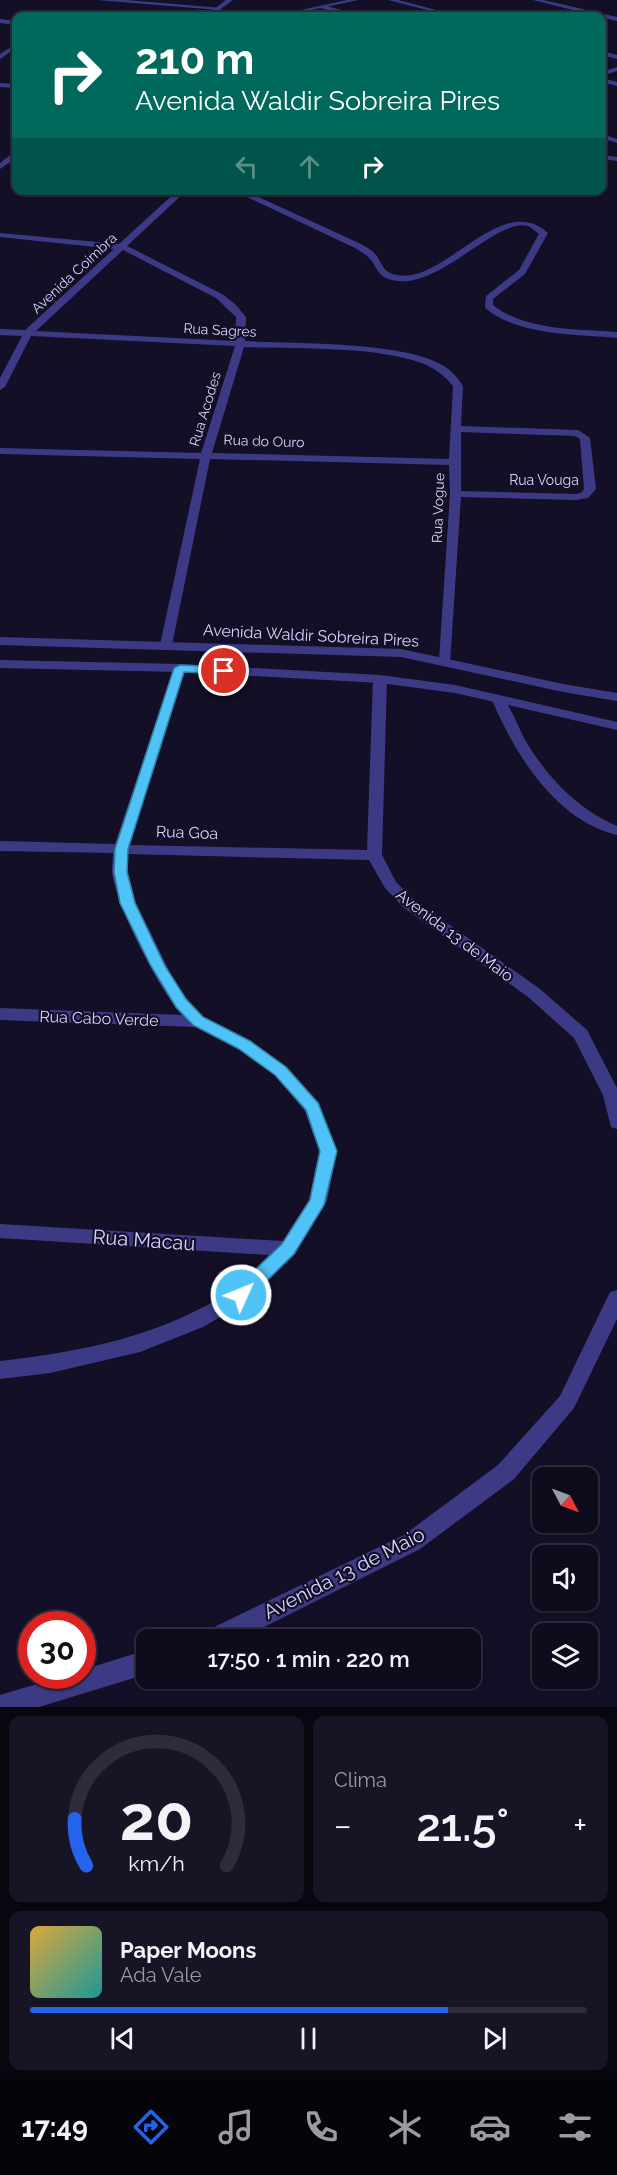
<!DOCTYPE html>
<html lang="pt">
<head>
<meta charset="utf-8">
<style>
	body { margin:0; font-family:Raleway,sans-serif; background:#171425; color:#f1f3f6; height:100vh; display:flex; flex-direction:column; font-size:22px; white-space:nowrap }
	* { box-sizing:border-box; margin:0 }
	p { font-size:20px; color:#9b9ba3 }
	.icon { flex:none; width:33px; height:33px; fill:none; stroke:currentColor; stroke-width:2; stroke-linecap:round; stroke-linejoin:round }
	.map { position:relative; height:1707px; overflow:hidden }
	.details { display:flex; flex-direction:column; gap:9px; padding:9px; background:#08060f; flex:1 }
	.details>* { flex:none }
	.hud { position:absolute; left:12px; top:12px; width:594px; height:183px; border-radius:12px; box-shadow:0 2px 4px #0004,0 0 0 2px #2e2b3b; background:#00695c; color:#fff; overflow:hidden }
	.needle { width:39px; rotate:131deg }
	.fabs { position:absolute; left:532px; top:1467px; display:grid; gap:12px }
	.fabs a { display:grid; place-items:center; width:66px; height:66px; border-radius:12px; background:#0e0b1c; box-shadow:0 2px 4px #0004,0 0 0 2px #2e2b3b; font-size:30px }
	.speed { position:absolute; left:18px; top:1611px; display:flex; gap:12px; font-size:30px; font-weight:700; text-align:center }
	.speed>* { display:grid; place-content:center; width:78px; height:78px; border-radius:50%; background:#0e0b1c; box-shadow:0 2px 4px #0004,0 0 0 2px #2e2b3b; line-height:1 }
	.speed .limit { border:9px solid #d22; background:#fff; color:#111 }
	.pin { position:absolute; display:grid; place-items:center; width:51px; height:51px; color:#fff; margin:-26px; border:3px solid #fff; border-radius:50%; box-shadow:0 2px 6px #0007 }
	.me { position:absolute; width:66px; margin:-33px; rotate:46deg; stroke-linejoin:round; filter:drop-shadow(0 0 4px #0008) }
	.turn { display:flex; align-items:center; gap:21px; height:126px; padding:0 24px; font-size:27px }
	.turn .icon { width:78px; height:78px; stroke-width:2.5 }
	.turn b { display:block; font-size:42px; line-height:51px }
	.lanes { display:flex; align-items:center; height:57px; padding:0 24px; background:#0003; justify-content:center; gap:30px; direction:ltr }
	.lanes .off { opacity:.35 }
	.big { font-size:45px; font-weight:600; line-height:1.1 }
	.details .tile { flex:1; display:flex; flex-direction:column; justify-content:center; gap:9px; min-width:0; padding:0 21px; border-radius:12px; background:#171425 }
	.details .dial { align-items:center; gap:0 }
	.dial svg { height:156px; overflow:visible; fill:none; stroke:#2e2b3b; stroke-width:7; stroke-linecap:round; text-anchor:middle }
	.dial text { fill:#f1f3f6; stroke:none }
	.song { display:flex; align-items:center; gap:18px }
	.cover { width:72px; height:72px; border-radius:9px; background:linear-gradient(135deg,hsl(40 70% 55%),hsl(180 70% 35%)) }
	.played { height:6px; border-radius:3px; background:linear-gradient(90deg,#2563eb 75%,#2e2b3b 75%) }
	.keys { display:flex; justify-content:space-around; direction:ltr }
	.heat { display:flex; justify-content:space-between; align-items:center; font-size:33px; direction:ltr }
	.details .tiles { flex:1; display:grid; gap:9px; grid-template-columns:1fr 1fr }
	.tile:last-child { grid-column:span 2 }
	.trip { position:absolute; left:136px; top:1629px; width:345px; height:60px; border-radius:12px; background:#0e0b1c; box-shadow:0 2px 4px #0004,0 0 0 2px #2e2b3b; font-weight:600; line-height:60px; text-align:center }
	.dock { display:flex; height:96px; justify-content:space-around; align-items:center; background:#06040b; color:#9b9ba3 }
	.dock .icon { width:42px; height:42px }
	.dock .selected { color:#2563eb }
	.dock b { font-size:27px; color:#f1f3f6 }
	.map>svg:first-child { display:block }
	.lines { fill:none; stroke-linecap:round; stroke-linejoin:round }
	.service { fill:#3d3a85; fill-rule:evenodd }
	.minor { fill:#3d3a85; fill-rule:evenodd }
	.tertiary { fill:#3d3a85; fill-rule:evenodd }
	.route { fill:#4fc3f7; stroke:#337fa1; stroke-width:1.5 }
	.labels { text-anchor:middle; stroke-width:4.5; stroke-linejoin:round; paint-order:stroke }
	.far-street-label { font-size:14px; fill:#d9d4ff; stroke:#130f26 }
	.street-label { font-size:16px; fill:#d9d4ff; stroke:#130f26 }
	.near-street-label { font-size:20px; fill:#d9d4ff; stroke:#130f26 }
</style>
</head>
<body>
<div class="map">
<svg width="617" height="1707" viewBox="0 0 617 1707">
	<rect width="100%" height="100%" fill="#130f26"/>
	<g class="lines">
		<path class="service" d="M0 83 16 84V88L0 87Z"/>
		<path class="minor" d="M97 0H126L222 8 219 10Z
			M388 0H398L459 16H451Z
			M533 0H543L617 17V21Z
			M322 5 361 15 362 16H354L320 8Z
			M0 19 16 21V25L0 23Z
			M16 44V48L0 59V54Z
			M602 51 617 55V59L602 55Z
			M617 67V71L602 76V72Z
			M602 78 617 82V86L602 82Z
			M602 134 617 139V143L602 138Z
			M602 155 617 157V161L602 159Z
			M178 190H187L127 246 222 294 235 304 246 317 245 341C294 344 404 341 444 366 452 371 458 378 463 386L461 426 578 430 590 438 596 489 588 498 576 500 461 497 450 663 445 664 439 660 450 494 449 465 210 459 172 645 166 649 160 645 200 459 0 454V448L201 453 235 346 31 336 5 387 0 390V378L22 336 0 335V329L25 330 114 249 0 237V233L119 244ZM123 250 216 298 236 317 235 341 36 331ZM244 347C295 349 378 346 424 364 436 369 445 376 453 386L449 459 212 453ZM461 432 575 436 580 439 584 489 581 493 576 494 461 491Z
			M232 190H243L361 244C366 247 372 250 376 255 380 260 383 270 390 273 439 294 499 188 548 233L525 274 493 299V305C525 331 578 329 617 332V338C575 334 519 336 485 308L486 296 519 270 539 234C536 232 531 227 528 226 493 217 431 301 384 277 377 273 375 264 370 259 366 254 360 251 355 248Z
			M180 664 186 668 130 845 367 850 373 679 375 676H385L387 679 382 855 396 882 413 899 540 989 587 1030 617 1088V1129L611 1127 603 1095 574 1038 528 997 403 907 385 888 369 860 128 854V872L136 903 174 981 187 999 204 1017 251 1041 287 1067 319 1103 337 1151 327 1201 295 1254 248 1301 203 1327 140 1352 50 1373 0 1379V1361C81 1352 163 1336 232 1290 246 1281 257 1267 269 1255L0 1238V1224L283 1241 309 1200 319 1151 305 1111 275 1075 239 1049 195 1027 0 1020V1008L182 1015C159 989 116 906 112 872 112 866 113 859 113 853L0 851V841L115 844 174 668Z
			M499 696C508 698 519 729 524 738 546 776 577 809 617 826V835C555 820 515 754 492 700Z
			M617 1290V1319L574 1408 514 1479 420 1549 238 1640H200L204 1632 404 1535 498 1465 560 1396 610 1292Z
			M147 1650V1674L39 1707H0V1695L64 1676H82V1670Z"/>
		<path class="tertiary" d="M226 0H233L211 16H205Z
			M347 0H358L283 16H274Z
			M13 153H16V158L0 169V163Z
			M0 637 401 649 563 684 617 693V701L563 692 401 657 0 645Z
			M0 660 180 664 380 675 455 685 617 722V730L455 693 380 683 180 672 0 668Z"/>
	</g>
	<path class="route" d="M180 665 224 667 230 671 224 674 184 672 128 849 127 872 135 903 165 966 186 999 203 1017 250 1041 286 1067 318 1103 337 1151 324 1205 294 1254 247 1300 241 1303 234 1300 232 1295 234 1290 282 1244 310 1200 320 1151 306 1110 275 1075 239 1049 193 1025 176 1007 151 966 120 903 114 872 115 849 174 668Z"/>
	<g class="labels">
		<g class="far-street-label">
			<text transform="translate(74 273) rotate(-43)" y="5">Avenida Coimbra</text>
			<text transform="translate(220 330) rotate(3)" y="5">Rua Sagres</text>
			<text transform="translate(205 409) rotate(-73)" y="5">Rua Acodes</text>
			<text transform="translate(264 441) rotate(2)" y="5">Rua do Ouro</text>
			<text x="544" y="485">Rua Vouga</text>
			<text transform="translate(438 508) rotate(-88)" y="5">Rua Vogue</text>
		</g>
		<g class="street-label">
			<text transform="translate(311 635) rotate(3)" y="6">Avenida Waldir Sobreira Pires</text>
			<text transform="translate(187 832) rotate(2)" y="6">Rua Goa</text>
			<text transform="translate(455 935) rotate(37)" y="6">Avenida 13 de Maio</text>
			<text transform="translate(99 1018) rotate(2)" y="6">Rua Cabo Verde</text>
		</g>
		<g class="near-street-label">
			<text transform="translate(144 1240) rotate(4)" y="7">Rua Macau</text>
			<text transform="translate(344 1573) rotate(-27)" y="7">Avenida 13 de Maio</text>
		</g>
	</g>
</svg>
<div class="fabs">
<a><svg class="needle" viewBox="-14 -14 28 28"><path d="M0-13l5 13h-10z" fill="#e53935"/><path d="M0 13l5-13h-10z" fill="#9b9ba3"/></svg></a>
<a><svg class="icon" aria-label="sound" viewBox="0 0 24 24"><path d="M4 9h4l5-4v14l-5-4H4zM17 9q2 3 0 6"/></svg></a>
<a><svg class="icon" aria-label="layers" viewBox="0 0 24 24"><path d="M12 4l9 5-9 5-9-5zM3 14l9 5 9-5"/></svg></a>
</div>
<div class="speed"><div class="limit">30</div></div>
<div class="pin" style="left:224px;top:671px;background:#d93025"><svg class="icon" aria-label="arrive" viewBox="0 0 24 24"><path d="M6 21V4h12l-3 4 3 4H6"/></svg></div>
<svg class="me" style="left:241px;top:1295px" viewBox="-20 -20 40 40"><circle r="17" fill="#4fc3f7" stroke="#fff" stroke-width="3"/><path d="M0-11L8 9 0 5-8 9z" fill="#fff"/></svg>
<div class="trip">17:50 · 1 min · 220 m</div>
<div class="hud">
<div class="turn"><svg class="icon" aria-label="right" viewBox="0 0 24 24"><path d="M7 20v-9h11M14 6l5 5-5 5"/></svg><div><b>210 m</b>Avenida Waldir Sobreira Pires</div></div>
<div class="lanes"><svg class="icon off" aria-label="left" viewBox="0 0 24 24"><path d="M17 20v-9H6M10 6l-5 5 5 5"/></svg><svg class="icon off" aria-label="ahead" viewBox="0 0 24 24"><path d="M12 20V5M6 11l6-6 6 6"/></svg><svg class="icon" aria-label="right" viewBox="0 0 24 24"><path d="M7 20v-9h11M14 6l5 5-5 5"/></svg></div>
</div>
</div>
<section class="details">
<div class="tiles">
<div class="tile dial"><svg viewBox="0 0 100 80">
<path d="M14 69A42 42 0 1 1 86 69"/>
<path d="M14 69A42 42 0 0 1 8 45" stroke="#2563eb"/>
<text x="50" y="56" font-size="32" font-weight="700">20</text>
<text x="50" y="72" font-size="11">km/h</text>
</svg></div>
<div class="tile"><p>Clima</p>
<div class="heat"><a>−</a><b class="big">21.5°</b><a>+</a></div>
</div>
<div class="tile">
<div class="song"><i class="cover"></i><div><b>Paper Moons</b><p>Ada Vale</p></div></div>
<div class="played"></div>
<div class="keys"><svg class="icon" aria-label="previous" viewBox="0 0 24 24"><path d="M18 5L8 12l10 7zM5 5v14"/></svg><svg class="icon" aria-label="pause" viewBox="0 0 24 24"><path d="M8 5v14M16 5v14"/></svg><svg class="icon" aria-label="next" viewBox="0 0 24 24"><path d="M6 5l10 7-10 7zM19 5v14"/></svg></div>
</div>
</div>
</section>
<nav class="dock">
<b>17:49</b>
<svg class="icon selected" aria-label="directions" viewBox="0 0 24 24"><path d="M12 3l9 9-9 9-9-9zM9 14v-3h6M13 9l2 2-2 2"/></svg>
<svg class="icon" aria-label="music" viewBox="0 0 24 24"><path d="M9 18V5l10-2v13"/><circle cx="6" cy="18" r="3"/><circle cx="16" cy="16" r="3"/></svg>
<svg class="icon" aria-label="phone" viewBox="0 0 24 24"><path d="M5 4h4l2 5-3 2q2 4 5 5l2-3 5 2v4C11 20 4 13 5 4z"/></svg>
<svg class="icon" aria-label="climate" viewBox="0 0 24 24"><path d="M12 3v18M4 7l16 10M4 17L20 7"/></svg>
<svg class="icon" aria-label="car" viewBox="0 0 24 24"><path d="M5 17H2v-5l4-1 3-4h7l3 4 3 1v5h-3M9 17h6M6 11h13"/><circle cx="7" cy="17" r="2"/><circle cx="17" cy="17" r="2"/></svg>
<svg class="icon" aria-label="filters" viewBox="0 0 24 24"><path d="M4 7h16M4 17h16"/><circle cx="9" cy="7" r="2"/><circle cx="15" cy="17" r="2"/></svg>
</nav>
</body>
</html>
